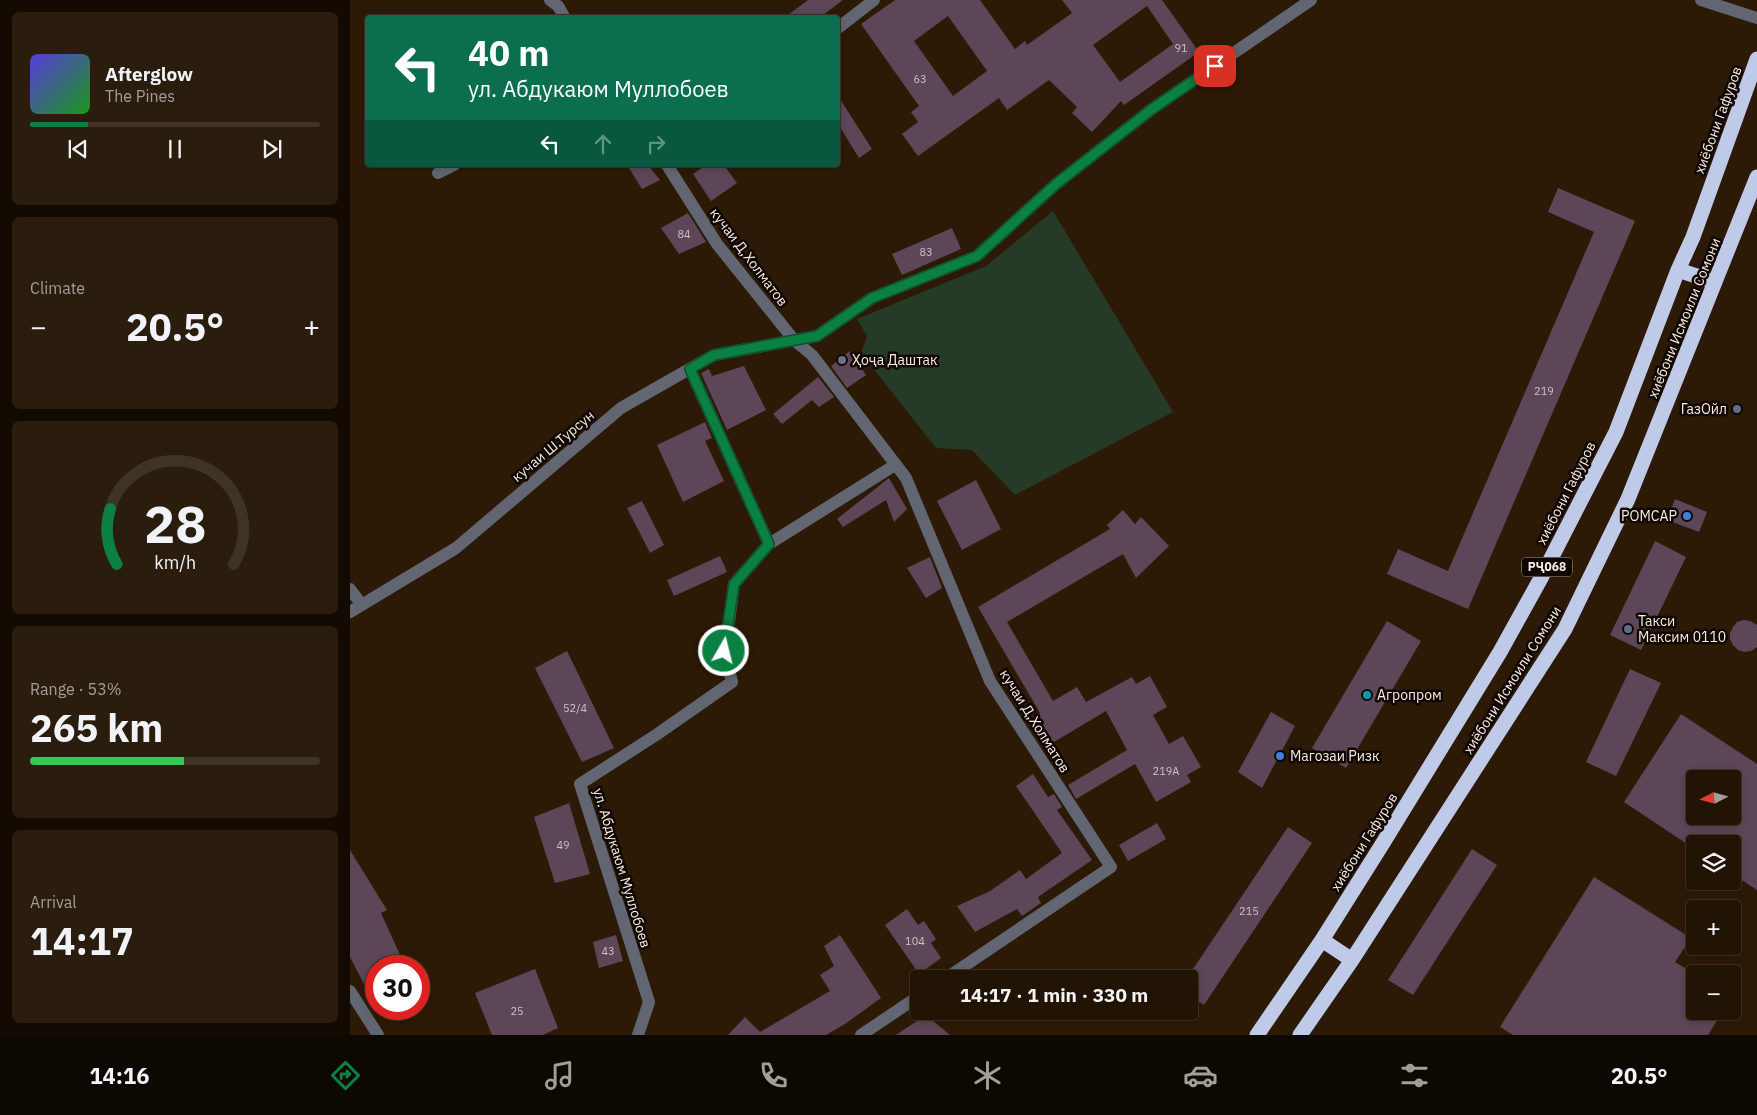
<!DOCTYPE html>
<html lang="en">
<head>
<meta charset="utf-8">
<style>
	body { margin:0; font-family:"IBM Plex Sans",sans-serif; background:#2a1d0e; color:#f1f3f6; height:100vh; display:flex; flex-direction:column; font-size:19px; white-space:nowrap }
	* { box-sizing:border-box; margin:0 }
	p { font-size:16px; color:#a29e9a }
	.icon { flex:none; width:28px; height:28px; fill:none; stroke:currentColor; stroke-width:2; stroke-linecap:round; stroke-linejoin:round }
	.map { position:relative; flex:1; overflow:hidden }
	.sheet { display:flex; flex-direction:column; gap:12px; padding:12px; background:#130b02; width:350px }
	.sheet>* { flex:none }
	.top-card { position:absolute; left:15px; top:15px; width:475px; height:152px; border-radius:5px; box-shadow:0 2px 8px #0003,0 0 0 1px #3f3326; background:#0b6e4f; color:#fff; overflow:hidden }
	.needle { width:32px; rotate:264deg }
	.buttons { position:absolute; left:1336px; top:770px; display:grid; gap:10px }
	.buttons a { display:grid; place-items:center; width:55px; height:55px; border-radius:5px; background:#221404; box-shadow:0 2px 8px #0003,0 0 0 1px #3f3326; font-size:25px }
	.speed { position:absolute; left:15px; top:955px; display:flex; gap:10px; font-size:25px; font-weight:700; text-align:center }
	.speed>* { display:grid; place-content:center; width:65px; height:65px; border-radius:50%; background:#221404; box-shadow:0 2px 8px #0003,0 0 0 1px #3f3326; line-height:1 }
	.speed .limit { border:8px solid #d22; background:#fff; color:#111 }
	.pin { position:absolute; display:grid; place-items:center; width:42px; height:42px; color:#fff; margin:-21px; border-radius:10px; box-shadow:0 2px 8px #0006 }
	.me { position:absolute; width:55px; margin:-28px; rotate:8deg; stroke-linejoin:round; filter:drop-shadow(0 0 4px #0008) }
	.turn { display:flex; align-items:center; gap:18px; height:105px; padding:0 20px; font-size:22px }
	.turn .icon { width:65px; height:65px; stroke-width:2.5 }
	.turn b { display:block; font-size:35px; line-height:42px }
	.lanes { display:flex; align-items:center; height:48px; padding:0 20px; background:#0003; justify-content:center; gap:25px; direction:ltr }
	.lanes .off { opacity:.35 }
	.big { font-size:38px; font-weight:700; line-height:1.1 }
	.sheet .card { flex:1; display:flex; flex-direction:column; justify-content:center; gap:8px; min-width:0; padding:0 18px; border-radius:8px; background:#2a1d0e }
	.sheet .dial { align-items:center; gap:0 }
	.dial svg { height:130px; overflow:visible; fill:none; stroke:#3f3326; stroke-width:7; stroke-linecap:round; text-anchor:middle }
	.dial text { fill:#f1f3f6; stroke:none }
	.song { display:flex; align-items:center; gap:15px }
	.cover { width:60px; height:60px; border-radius:8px; background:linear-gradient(135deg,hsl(250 70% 55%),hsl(120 70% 35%)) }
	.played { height:5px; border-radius:2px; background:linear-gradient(90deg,#0b8043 20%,#3f3326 20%) }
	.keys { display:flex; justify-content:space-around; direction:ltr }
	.heat { display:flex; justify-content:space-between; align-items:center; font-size:28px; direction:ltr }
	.charge { height:8px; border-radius:4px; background:linear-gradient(90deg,#34c759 53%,#3f3326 0) }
	.trip { position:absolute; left:560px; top:970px; width:288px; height:50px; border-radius:5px; background:#221404; box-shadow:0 2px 8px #0003,0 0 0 1px #3f3326; font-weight:700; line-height:50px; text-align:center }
	.tabs { display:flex; height:80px; justify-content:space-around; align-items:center; background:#0e0802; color:#a29e9a }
	.tabs .icon { width:35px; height:35px }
	.tabs .selected { color:#0b8043 }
	.tabs b { font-size:22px; color:#f1f3f6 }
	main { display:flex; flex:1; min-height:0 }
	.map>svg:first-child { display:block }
	.green { fill:#263a28 }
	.building { fill:#5c4657; fill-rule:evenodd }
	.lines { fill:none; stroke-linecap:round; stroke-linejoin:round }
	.minor { stroke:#616672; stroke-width:12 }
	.highway { stroke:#bfcae9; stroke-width:15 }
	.route-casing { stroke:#07532c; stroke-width:12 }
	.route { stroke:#0b8043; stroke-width:9 }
	.worship-dot { fill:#6b7280; stroke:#0f0702; stroke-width:2 }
	.service-dot { fill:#5c6f8a; stroke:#0f0702; stroke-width:2 }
	.shop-dot { fill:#3f7fe0; stroke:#0f0702; stroke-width:2 }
	.culture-dot { fill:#0f9aa8; stroke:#0f0702; stroke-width:2 }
	.labels { text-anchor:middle; stroke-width:5; stroke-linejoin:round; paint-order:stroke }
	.number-label { font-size:11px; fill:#d2c2be }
	.shield { fill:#0f0702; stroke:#b4a79d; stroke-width:1 }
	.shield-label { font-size:12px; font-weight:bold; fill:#faece0 }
	.street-label { font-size:14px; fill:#faece0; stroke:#0f0702 }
	.poi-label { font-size:14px; fill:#faece0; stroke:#0f0702; text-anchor:start }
</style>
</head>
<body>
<main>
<section class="sheet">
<div class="card">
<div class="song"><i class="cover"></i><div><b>Afterglow</b><p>The Pines</p></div></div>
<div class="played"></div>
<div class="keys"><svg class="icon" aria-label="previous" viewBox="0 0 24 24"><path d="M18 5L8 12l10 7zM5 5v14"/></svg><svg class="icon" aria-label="pause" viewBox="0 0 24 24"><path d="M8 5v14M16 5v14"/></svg><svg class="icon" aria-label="next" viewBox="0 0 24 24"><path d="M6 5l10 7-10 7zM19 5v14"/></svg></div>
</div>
<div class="card"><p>Climate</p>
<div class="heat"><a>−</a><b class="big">20.5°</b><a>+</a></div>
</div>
<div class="card dial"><svg viewBox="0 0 100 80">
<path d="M14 69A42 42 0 1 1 86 69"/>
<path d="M14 69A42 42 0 0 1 10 35" stroke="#0b8043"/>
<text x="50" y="56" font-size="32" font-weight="700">28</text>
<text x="50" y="72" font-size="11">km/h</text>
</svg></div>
<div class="card"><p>Range · 53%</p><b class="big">265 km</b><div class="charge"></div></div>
<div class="card"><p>Arrival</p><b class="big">14:17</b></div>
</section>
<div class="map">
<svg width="1407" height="1035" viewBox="0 0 1407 1035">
	<rect width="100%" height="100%" fill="#2d1a06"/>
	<path class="green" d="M703 211 823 412 665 495 622 450 586 448 511 353 517 336 507 319 636 266Z"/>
	<path class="building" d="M458 0H493L469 18H434Z
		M545 0H630L665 49 675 41 677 45 722 13 712 0H812L849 52 774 105 771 101 742 132 722 113 727 107 699 80 657 110 649 98 568 156 552 134 568 122 561 112 569 106 511 24ZM797 6 823 44 770 82 743 45ZM598 16 637 71 603 96 564 41Z
		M488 96 522 149 509 158 488 124Z
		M277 165H298L310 180 292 189Z
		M356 165H374L387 183 361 201 343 174Z
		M1208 188 1285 221 1118 609 1037 574 1048 549 1098 571 1244 232 1198 212Z
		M338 213 356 242 329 254 311 228Z
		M602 228 611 249 552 275 542 254Z
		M500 351 516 375 497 388 481 366Z
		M394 366 416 410 377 430 351 373 359 369 362 376Z
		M468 377 484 397 469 407 462 400 432 424 423 414Z
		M355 422 362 438 355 441 374 481 333 502 307 445Z
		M539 478 557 509 544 522 536 500 493 527 487 519Z
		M626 480 651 529 612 550 587 501Z
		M1325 499 1357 512 1349 532 1317 520Z
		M292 501 314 545 300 553 277 508Z
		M773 510 785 524 791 517 819 546 786 578 773 554 657 622 703 701 727 687 736 702 782 677 786 684 800 676 817 707 803 715 819 744 833 736 851 767 837 775 841 782 806 802 785 764 726 799 718 785 777 750 756 711 699 745 683 718 690 713 628 607 760 529 757 525Z
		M1305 541 1336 557 1291 650 1260 635Z
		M370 556 377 572 324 596 317 580Z
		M580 557 592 588 576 598 557 568Z
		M1394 620 1400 621 1407 625V647L1401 651 1394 652 1388 650 1383 645 1380 639V633L1383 627 1387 622Z
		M1037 621 1071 641 996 768 962 748Z
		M217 651 264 748 232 762 185 668Z
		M1280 669 1311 683 1266 776 1236 762Z
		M921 712 945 726 912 788 888 772Z
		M1331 714 1407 764V890L1382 874V844H1337L1274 802ZM1345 779H1382V816H1345Z
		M683 774 698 797 704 794 712 807 707 810 742 860 688 897 691 903 672 916 667 909 625 932 607 906 640 891 670 870 676 879 712 853 666 786Z
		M219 803 240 874 205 883 184 817Z
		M807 823 816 839 778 861 769 845Z
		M938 827 962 843 854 1005 839 995V975Z
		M1122 849 1147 865 1063 995 1038 980Z
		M0 850 37 910 31 913 55 966H26V1007L0 957Z
		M1244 877 1341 938 1325 962 1345 974V1011H1373L1358 1035H1163L1150 1027Z
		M557 909 568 925 574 921 586 939 581 943 591 958 569 974 535 925Z
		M266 935 273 961 249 968 243 942Z
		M490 935 531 998 495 1024 476 1035H378L395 1017 410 1032 480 991 470 975 484 966 474 946Z
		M185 969 208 1028 193 1035H142L125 993Z
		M576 1015 600 1035H546Z"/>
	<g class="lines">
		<path class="minor" d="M200 0 208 6 215 18
			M1351 0 1407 18
			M488 28 524 0
			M317 165 367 244 444 340 462 355 556 478 640 681 761 867 595 979
			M88 173 104 165
			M419 544 545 465
			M0 589 12 605
			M0 612 106 548 271 408 364 355 467 336 522 298 627 256 706 184 802 109 961 0
			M0 991 28 1035
			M288 1035 299 1002 230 784 306 735 382 682 375 651 384 584 419 544 340 369
			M511 1035 569 996"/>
		<path class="highway" d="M1328 270 1365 282
			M972 940 1002 960
			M907 1035 972 940 1033 843 1150 652 1191 578 1266 432 1328 270 1343 237 1407 59
			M950 1035 1002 960 1215 629 1278 499 1407 177"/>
	</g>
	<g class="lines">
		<g class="route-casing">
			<path id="route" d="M374 651 384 584 419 544 340 369 364 355 467 336 522 298 627 256 706 184 802 109 865 66"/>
		</g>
		<use href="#route" class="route"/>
	</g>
	<circle class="worship-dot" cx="492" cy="360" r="5"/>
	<g class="service-dot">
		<circle cx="1387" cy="409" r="5"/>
		<circle cx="1278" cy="629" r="5"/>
	</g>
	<g class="shop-dot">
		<circle cx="1337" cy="516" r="5"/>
		<circle cx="930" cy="756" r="5"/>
	</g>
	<circle class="culture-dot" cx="1017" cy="695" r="5"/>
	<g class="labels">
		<g class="number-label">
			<text x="831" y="52">91</text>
			<text x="570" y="83">63</text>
			<text x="334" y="238">84</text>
			<text x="576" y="256">83</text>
			<text x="1194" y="395">219</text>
			<text x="225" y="712">52/4</text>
			<text x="816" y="775">219А</text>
			<text x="213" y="849">49</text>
			<text x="899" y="915">215</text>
			<text x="565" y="945">104</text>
			<text x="258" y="955">43</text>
			<text x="167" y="1015">25</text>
		</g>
		<rect class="shield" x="1172" y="557.5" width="50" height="19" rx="4"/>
		<g class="shield-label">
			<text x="1197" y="571">РҶ068</text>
		</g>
		<g class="street-label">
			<text transform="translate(1368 120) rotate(-70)" y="5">хиёбони Гафуров</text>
			<text transform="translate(399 257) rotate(53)" y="5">кучаи Д,Холматов</text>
			<text transform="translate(1334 318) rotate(-68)" y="5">хиёбони Исмоили Сомони</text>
			<text transform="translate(203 446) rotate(-40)" y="5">кучаи Ш.Турсун</text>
			<text transform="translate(1216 493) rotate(-63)" y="5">хиёбони Гафуров</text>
			<text transform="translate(1162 680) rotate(-58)" y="5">хиёбони Исмоили Сомони</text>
			<text transform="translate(685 721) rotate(58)" y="5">кучаи Д,Холматов</text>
			<text transform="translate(1014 842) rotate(-58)" y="5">хиёбони Гафуров</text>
			<text transform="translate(272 868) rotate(73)" y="5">ул. Абдукаюм Муллобоев</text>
		</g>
		<g class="poi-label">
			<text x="502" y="365">Ҳоҷа Даштак</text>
			<text x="1377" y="414" text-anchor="end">ГазОйл</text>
			<text x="1327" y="521" text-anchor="end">РОМСАР</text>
			<text x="1288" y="626">Такси<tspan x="1288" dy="16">Максим 0110</tspan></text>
			<text x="1027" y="700">Агропром</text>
			<text x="940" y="761">Магозаи Ризк</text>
		</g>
	</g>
</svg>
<div class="buttons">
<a><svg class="needle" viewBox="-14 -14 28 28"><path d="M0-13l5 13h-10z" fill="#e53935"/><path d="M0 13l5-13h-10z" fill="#a29e9a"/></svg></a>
<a><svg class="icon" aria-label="layers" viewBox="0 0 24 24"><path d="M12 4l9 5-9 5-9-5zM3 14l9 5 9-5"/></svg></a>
<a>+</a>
<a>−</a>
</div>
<div class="speed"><div class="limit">30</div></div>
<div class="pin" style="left:865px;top:66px;background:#d93025"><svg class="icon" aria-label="arrive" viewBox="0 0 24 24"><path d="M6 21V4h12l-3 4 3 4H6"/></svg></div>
<svg class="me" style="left:374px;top:651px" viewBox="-20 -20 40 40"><circle r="17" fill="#0b8043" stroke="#fff" stroke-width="3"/><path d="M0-11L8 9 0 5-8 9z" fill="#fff"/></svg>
<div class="trip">14:17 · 1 min · 330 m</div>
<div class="top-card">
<div class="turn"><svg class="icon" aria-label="left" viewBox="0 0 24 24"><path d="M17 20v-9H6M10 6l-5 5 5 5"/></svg><div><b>40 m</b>ул. Абдукаюм Муллобоев</div></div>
<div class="lanes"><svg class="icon" aria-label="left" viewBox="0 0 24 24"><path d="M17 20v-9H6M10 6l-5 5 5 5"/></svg><svg class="icon off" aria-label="ahead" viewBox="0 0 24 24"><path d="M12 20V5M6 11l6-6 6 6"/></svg><svg class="icon off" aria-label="right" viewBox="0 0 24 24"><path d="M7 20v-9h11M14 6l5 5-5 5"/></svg></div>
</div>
</div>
</main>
<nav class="tabs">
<b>14:16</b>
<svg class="icon selected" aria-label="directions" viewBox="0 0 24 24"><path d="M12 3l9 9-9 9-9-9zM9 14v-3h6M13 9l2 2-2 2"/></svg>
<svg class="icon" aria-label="music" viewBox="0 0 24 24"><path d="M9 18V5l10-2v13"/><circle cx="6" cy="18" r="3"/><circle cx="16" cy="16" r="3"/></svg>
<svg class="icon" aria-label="phone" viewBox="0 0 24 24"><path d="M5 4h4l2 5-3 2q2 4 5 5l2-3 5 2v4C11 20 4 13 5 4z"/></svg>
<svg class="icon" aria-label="climate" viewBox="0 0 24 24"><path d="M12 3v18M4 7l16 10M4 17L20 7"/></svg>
<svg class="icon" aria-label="car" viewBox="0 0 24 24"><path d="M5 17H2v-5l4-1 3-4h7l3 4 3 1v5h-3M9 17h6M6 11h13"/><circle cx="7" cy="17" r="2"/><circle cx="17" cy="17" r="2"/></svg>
<svg class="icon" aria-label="filters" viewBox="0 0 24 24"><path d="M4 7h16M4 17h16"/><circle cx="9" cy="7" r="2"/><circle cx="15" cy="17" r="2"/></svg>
<b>20.5°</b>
</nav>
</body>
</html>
